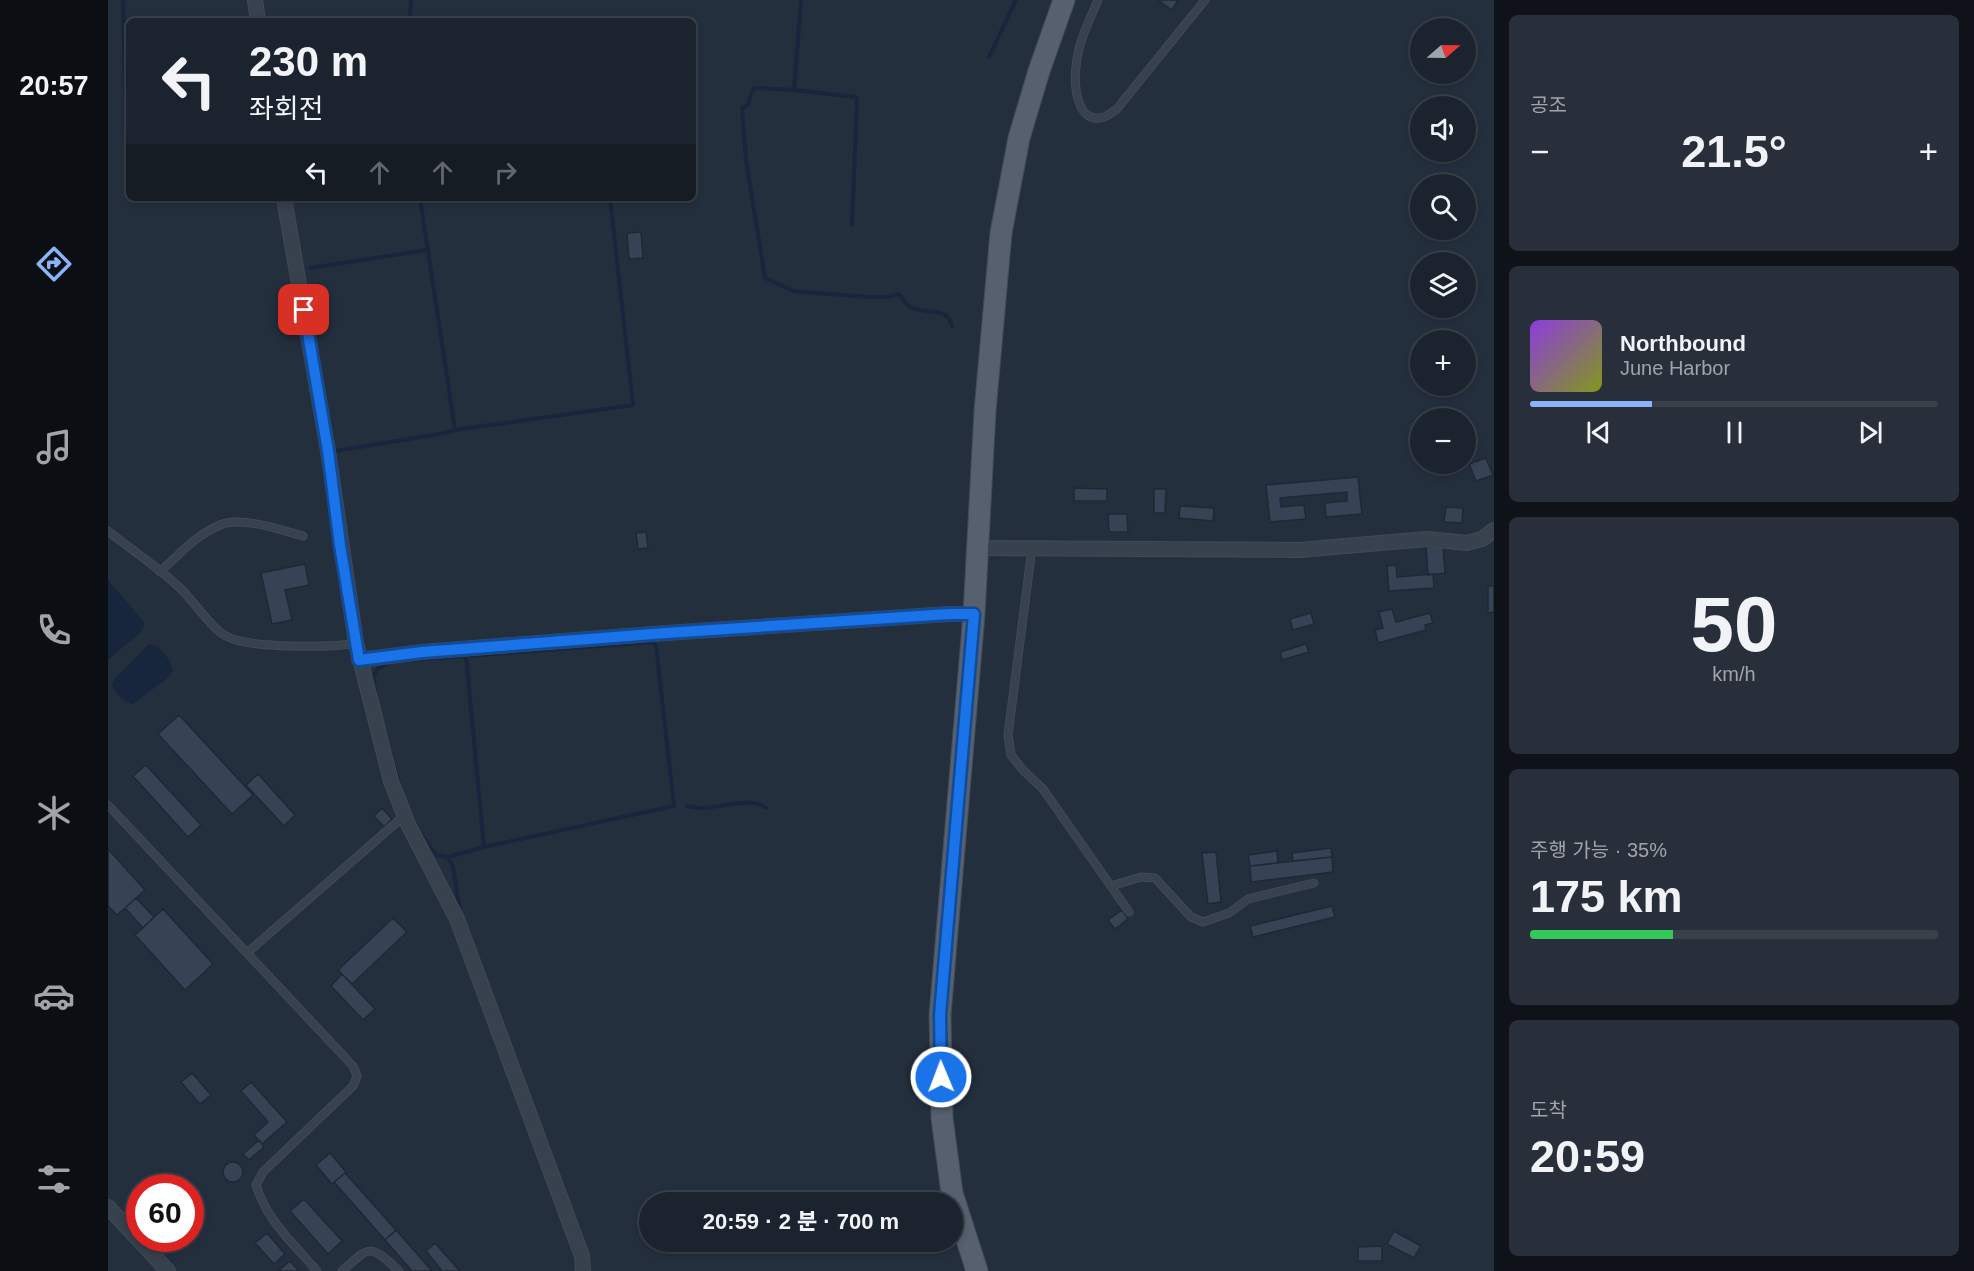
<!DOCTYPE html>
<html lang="ko">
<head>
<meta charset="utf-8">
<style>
	body { margin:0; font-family:Helvetica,"Noto Sans KR",sans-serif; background:#282f3a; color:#f1f3f6; height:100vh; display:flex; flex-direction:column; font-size:22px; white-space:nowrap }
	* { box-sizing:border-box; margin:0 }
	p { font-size:20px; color:#a0a4aa }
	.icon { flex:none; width:33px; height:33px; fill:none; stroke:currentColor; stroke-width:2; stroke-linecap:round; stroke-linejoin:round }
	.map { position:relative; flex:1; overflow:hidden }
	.sheet { display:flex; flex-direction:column; gap:15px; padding:15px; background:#0f1319; width:480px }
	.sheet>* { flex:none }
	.top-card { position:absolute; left:18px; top:18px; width:570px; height:183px; border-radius:9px; box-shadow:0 3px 9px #0003,0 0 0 2px #39404a; background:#1b232e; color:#f1f3f6; overflow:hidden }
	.needle { width:39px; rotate:70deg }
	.fabs { position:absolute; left:1302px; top:18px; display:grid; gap:12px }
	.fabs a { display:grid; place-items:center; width:66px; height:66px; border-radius:50%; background:#1b232e; box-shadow:0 3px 9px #0003,0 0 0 2px #39404a; font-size:30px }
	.speed { position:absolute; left:18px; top:1174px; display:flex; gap:12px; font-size:30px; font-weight:700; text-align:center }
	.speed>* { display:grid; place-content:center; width:78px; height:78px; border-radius:50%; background:#1b232e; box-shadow:0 3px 9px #0003,0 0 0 2px #39404a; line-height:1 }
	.speed .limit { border:9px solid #d22; background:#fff; color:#111 }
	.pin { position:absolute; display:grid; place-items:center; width:51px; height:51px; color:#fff; margin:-26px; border-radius:12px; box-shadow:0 3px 9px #0006 }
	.me { position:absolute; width:66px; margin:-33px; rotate:359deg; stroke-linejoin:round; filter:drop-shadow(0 0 4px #0008) }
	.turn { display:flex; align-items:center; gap:21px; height:126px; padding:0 24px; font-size:27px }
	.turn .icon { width:78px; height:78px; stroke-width:2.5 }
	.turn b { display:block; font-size:42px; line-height:51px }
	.lanes { display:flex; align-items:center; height:57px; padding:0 24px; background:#0003; justify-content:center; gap:30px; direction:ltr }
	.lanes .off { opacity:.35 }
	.big { font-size:45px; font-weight:800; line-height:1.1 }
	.sheet .tile { flex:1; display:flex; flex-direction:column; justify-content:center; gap:9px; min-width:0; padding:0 21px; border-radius:9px; background:#282f3a }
	.sheet .dial { align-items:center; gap:0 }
	.dial b { font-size:78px; line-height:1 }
	.song { display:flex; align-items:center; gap:18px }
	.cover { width:72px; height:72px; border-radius:9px; background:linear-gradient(135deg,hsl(270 70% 55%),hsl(70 70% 35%)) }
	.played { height:6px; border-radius:3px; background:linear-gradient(90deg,#8ab4f8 30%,#39404a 30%) }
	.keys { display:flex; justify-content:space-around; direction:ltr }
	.heat { display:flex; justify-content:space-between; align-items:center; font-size:33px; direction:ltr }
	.charge { height:9px; border-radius:4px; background:linear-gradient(90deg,#34c759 35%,#39404a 0) }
	.trip { position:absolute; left:531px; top:1192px; width:324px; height:60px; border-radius:30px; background:#1b232e; box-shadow:0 3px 9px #0003,0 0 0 2px #39404a; font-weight:800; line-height:60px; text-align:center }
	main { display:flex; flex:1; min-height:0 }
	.tab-bar { display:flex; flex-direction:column; width:108px; justify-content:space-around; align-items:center; background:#0b0e12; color:#a0a4aa }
	.tab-bar .icon { width:42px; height:42px }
	.tab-bar .current { color:#8ab4f8 }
	.tab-bar b { font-size:27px; color:#f1f3f6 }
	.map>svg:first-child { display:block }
	.water { fill:#17263c }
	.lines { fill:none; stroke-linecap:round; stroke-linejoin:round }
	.stream { stroke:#17263c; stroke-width:4 }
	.building { fill:#364354; stroke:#1f2835; stroke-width:1.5 }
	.service-casing { stroke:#414a57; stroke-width:9 }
	.minor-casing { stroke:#414a57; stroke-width:16 }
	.primary-casing { stroke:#414a57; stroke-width:23 }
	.service { stroke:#38414e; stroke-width:7 }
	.minor { stroke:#38414e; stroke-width:14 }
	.primary { stroke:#56606e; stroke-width:21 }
	.route-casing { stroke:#114b97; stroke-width:15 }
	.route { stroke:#1a73e8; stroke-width:10 }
</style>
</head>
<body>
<main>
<nav class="tab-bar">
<b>20:57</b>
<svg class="icon current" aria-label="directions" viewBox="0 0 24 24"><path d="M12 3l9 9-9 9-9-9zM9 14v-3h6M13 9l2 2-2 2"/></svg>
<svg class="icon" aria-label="music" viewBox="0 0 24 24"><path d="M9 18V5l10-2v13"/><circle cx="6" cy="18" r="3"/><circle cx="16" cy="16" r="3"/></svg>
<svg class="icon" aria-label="phone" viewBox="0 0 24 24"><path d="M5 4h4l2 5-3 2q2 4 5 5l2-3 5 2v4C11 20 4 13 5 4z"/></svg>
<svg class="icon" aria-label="climate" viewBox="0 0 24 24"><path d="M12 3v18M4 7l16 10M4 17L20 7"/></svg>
<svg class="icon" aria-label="car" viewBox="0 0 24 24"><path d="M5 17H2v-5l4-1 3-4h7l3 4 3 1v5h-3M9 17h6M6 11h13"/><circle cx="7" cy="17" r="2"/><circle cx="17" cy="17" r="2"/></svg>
<svg class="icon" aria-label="filters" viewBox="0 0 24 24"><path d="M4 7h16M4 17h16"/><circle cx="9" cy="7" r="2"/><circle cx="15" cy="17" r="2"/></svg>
</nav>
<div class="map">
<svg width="1386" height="1271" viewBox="0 0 1386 1271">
	<rect width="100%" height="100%" fill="#242f3e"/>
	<path class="water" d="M0 580 37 623 34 631 0 660Z
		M41 644C54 646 62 659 65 671L57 680 25 704C15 702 7 693 4 685L7 678Z"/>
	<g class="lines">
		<path class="stream" d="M15 0 18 131
			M693 0 686 90 748 97 749 100 744 225
			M302 21 303 0
			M881 57 908 0
			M686 90 647 88 644 91 640 105 634 108 638 160 657 278 685 291 696 292 760 297H778L791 294C795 298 798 306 804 308 818 314 840 306 844 326
			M312 198 347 430
			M202 268 319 250
			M227 451 331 434 353 429 525 405 502 198
			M358 656 376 847
			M304 660 546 642 548 646 566 806 376 847 340 857
			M268 694 265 678 269 669 281 663
			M277 730C288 773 298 822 329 855L340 857 345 867 352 912
			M579 806C584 807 590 808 594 808 611 808 645 796 658 808"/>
	</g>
	<path class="building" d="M1052 0H1070L1064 10 1051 1Z
		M533 232 535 258 521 259 519 233Z
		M1378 458 1385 475 1368 481 1361 464Z
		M1250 477 1254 514 1218 517 1217 503 1239 501V492L1172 498 1173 507 1196 505 1198 519 1162 522 1158 485Z
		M966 488 999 489V501H966Z
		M1046 489H1058L1057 513H1046Z
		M1072 506 1106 508 1105 521 1071 518Z
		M1338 507 1355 508 1354 523 1336 522Z
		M1000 514H1019L1020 532H1001Z
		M538 532 540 548 530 549 528 533Z
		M1335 546 1337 573 1320 575 1318 547Z
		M197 564 201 585 177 590 184 620 164 624 153 573Z
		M1288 565 1289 577 1325 574 1326 588 1281 591 1279 566Z
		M1380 586H1386V612L1380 613Z
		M1284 609 1288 622 1322 613 1325 623 1317 625 1318 630 1270 643 1267 630 1275 628 1271 612Z
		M1203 613 1206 624 1185 630 1182 619Z
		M1198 644 1201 652 1174 660 1172 652Z
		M71 715 145 795 124 814 50 734Z
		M38 765 93 825 80 837 25 776Z
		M150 774 187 815 176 826 138 785Z
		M274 808 284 819 276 827 266 816Z
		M1223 848 1224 857 1185 861 1184 853Z
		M0 849 37 890 9 915 0 906Z
		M1169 851 1170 863 1142 866 1140 855Z
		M1108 852 1113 902 1100 904 1094 853Z
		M1224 857 1225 872 1143 882 1142 866Z
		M28 898 46 917 35 928 17 908Z
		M1224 906 1227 917 1145 937 1142 926Z
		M55 909 105 964 77 990 27 935Z
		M1014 910 1020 919 1007 929 1000 920Z
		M285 918 299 932 244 984 230 970Z
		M234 974 267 1009 255 1020 223 986Z
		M84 1073 103 1095 92 1104 73 1082Z
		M143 1082 179 1122 154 1144 146 1135 160 1122 133 1091Z
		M151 1140 156 1147 141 1160 135 1154Z
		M222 1153 238 1172 224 1184 208 1165Z
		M115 1172a10 10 0 1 1 20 0a10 10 0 1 1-20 0Z
		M237 1173 288 1230 277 1240 226 1182Z
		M196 1199 234 1241 220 1254 182 1211Z
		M288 1230 324 1271H304L277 1240Z
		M1286 1231 1313 1246 1306 1258 1279 1244Z
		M159 1233 177 1254 166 1264 147 1243Z
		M327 1243 351 1270 350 1271H334L318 1251Z
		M1274 1246V1261H1250V1247Z
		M182 1261 191 1271H170Z"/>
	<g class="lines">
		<g class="service-casing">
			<path id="service" d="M990 0C981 21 970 43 968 66 966 83 968 126 996 117 1000 116 1004 112 1008 110L1097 0
				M0 531C24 550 50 567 72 588 86 601 104 630 120 637 142 648 223 648 248 643
				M924 548 900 735 903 755 915 770 935 789 1021 912
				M52 572C70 555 88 535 112 525 134 516 173 530 195 536
				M0 805 245 1066 249 1076 245 1086 155 1172 148 1185C159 1221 185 1243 209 1271
				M1003 886 1033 877 1047 878 1083 917 1095 922 1121 913 1140 899 1206 883
				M139 953 297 815
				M234 1271C263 1245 262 1244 291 1271"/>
		</g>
		<g class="minor-casing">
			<path id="minor" d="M147 0 150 21
				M176 198 220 451 248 643 283 781 300 824 349 919 474 1256 475 1271
				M870 548 1191 550 1319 539 1359 543 1374 539 1386 530
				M251 660 314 652 558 633 841 614H866
				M0 1207 60 1271"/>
		</g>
		<g class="primary-casing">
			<path id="primary" d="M869 1271 844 1193 834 1118 832 1015 866 614 877 411 893 233 911 138 931 71 956 0"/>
		</g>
		<use href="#service" class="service"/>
		<use href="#minor" class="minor"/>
		<use href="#primary" class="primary"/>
	</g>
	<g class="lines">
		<g class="route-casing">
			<path id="route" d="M196 310 220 451 232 545 251 660 314 652 558 633 841 614H866L832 1015 833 1077"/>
		</g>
		<use href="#route" class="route"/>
	</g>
</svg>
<div class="fabs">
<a><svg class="needle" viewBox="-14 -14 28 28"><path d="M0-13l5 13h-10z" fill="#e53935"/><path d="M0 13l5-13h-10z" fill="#a0a4aa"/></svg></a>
<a><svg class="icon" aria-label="sound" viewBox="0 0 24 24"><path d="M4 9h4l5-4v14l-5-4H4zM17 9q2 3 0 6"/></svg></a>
<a><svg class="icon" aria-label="search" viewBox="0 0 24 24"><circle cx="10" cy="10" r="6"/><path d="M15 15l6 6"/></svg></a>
<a><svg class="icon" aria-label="layers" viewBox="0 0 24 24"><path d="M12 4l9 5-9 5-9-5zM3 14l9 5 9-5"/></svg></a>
<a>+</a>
<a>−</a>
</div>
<div class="speed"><div class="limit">60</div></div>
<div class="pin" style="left:196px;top:310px;background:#d93025"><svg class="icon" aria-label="arrive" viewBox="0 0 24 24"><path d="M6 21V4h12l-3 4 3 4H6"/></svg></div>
<svg class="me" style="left:833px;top:1077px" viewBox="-20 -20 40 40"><circle r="17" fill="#1a73e8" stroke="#fff" stroke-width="3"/><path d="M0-11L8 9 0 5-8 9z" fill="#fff"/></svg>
<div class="trip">20:59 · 2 분 · 700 m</div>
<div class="top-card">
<div class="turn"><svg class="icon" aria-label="left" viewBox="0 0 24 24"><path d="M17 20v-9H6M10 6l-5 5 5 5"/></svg><div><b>230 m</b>좌회전</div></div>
<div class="lanes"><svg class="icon" aria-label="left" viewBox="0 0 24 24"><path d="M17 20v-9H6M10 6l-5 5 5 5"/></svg><svg class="icon off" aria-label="ahead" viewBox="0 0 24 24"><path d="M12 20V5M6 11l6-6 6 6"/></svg><svg class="icon off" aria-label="ahead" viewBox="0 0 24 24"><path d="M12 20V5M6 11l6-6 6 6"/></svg><svg class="icon off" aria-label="right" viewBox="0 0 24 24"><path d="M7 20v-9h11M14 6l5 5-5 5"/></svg></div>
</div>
</div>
<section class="sheet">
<div class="tile"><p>공조</p>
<div class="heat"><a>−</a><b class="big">21.5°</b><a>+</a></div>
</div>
<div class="tile">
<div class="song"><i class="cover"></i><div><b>Northbound</b><p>June Harbor</p></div></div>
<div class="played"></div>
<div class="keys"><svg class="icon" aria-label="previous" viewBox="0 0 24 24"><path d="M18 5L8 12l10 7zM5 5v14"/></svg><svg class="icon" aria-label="pause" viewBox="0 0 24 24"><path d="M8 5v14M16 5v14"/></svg><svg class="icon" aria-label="next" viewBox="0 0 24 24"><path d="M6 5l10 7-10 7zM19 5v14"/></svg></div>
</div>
<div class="tile dial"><b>50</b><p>km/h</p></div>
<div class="tile"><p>주행 가능 · 35%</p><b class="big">175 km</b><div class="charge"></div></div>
<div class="tile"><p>도착</p><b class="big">20:59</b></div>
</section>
</main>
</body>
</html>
